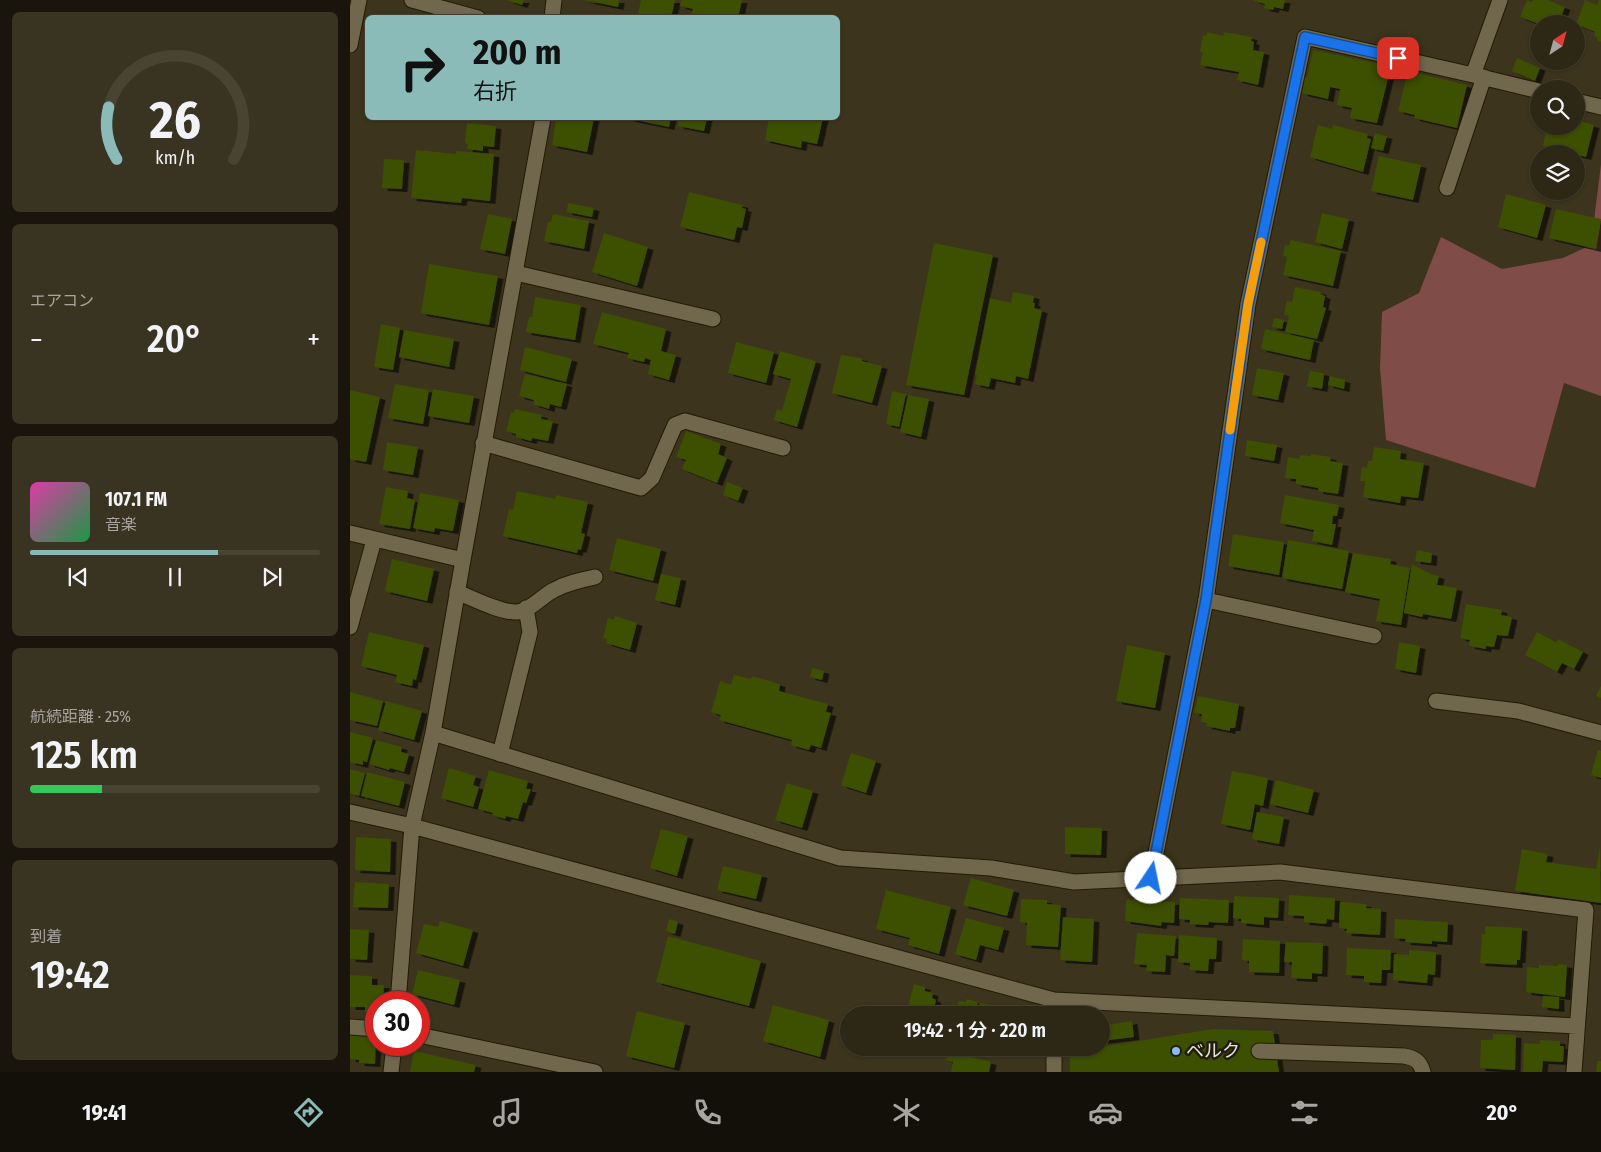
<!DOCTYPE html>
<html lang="ja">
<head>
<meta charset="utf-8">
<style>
	body { margin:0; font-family:"Fira Sans Condensed","Noto Sans JP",sans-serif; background:#393322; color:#f1f3f6; height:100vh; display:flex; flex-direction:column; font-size:19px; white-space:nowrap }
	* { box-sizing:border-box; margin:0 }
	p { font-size:16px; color:#a7a5a0 }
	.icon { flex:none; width:28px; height:28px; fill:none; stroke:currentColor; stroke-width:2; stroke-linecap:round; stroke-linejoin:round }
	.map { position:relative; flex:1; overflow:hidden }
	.panel { display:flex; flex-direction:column; gap:12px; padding:12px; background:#19150c; width:350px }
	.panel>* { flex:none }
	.top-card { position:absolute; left:15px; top:15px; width:475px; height:105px; border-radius:8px; box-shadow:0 1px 4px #0004,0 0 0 1px #484434; background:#8bbbb9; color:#111; overflow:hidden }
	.needle { width:32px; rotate:36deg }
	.fabs { position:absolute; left:1180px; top:15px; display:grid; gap:10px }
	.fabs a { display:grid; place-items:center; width:55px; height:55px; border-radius:50%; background:#2d2715; box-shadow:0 1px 4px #0004,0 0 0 1px #484434; font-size:25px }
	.speed { position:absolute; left:15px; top:991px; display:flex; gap:10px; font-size:25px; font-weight:700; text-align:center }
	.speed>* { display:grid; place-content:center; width:65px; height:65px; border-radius:50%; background:#2d2715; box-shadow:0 1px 4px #0004,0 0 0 1px #484434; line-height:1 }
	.speed .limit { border:8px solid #d22; background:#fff; color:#111 }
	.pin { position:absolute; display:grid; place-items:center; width:42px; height:42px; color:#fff; margin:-21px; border-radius:10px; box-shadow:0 2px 8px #0006 }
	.me { position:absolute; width:55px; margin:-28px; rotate:11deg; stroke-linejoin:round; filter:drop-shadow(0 0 4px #0008) }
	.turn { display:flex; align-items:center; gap:18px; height:105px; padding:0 25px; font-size:22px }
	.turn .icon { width:65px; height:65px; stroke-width:2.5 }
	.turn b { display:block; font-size:35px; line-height:42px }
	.big { font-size:38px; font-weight:600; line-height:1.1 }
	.panel .card { flex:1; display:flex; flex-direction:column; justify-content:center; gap:8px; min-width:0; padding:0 18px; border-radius:8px; background:#393322 }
	.panel .dial { align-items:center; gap:0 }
	.dial svg { height:130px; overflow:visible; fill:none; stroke:#484434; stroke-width:7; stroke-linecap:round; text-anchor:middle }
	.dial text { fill:#f1f3f6; stroke:none }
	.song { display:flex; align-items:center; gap:15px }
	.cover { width:60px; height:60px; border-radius:8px; background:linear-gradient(135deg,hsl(320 70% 55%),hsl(140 70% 35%)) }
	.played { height:5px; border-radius:2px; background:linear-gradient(90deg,#8bbbb9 65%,#484434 65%) }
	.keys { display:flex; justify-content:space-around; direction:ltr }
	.heat { display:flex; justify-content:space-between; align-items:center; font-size:28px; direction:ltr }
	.charge { height:8px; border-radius:4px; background:linear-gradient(90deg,#34c759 25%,#484434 0) }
	.trip { position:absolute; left:490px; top:1006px; width:270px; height:50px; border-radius:25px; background:#2d2715; box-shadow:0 1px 4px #0004,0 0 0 1px #484434; font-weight:600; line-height:50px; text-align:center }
	.dock { display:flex; height:80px; justify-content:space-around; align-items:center; background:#121008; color:#a7a5a0 }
	.dock .icon { width:35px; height:35px }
	.dock .selected { color:#8bbbb9 }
	.dock b { font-size:22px; color:#f1f3f6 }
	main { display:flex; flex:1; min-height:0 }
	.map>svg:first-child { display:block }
	.green { fill:#804c48 }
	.building { fill:#3c4f02; filter:url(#shadow) }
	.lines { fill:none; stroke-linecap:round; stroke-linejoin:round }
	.lane-casing { stroke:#231b04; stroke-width:17 }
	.street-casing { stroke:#231b04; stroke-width:17 }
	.lane { stroke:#70674d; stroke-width:15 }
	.street { stroke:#70674d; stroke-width:15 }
	.route-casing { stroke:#114b97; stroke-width:12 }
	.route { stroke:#1a73e8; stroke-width:9 }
	.slow { stroke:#f59e0b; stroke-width:9 }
	.poi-dot { fill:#8cb9fc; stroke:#201c11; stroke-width:2 }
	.labels { text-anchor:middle; stroke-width:5; stroke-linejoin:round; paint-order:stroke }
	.poi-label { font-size:18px; fill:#e8e3d5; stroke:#201c11; text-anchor:start }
</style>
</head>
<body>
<main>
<section class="panel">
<div class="card dial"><svg viewBox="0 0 100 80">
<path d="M14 69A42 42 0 1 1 86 69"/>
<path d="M14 69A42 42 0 0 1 9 37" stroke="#8bbbb9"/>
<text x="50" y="56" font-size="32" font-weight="700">26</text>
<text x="50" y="72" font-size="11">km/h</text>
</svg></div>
<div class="card"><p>エアコン</p>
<div class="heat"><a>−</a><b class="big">20°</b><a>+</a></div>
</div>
<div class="card">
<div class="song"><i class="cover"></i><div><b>107.1 FM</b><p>音楽</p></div></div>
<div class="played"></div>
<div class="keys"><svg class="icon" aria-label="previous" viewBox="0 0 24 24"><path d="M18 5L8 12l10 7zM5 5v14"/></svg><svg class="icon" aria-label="pause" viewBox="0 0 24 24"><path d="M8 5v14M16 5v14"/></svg><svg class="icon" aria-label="next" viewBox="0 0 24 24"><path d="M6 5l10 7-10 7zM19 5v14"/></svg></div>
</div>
<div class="card"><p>航続距離 · 25%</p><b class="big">125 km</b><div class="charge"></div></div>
<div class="card"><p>到着</p><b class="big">19:42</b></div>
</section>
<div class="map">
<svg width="1251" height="1072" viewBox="0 0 1251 1072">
	<defs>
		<filter id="shadow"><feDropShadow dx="5.5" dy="3" stdDeviation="0" flood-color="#0009"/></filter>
	</defs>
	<rect width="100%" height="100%" fill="#3c341c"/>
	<path class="green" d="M1251 164V396L1214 383 1185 488 1036 440 1030 368 1032 312 1069 293 1091 237 1152 269 1213 258 1241 245Z"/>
	<path class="building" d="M157 0H174L172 5Z
		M234 0H269L268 7Z
		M291 0H325L321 18H287Z
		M331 0H392L388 18 373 15V18H340L343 9 330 6Z
		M903 0H935L933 9 924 7 923 10 914 8 915 4Z
		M1177 0 1182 2 1183 0H1198L1215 7 1208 24H1189L1170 17Z
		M1235 0 1247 5 1249 0H1251V42L1247 40 1248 38 1244 36 1245 32 1226 24Z
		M857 32 873 36 874 32 902 37 901 41 904 42 903 50 914 52 908 85 887 80 889 72 850 65 853 52H850L853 35 856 36Z
		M963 50 1041 66 1027 123 1000 118 1002 108 987 105 990 89 980 87 978 99 952 93 955 77H957Z
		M1167 58 1190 68 1185 81 1162 71Z
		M1058 71 1117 85 1107 128 1064 118 1065 115 1048 111Z
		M206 118H244L237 152 202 145Z
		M276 118H321L319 127Z
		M329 118H357L354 131 328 126Z
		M419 118H473L467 144 452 141 451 148 415 140Z
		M1226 120 1244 125 1236 157 1193 146 1197 126H1226Z
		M117 123 146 126 144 147 133 146V151L117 149 118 144 115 143Z
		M968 125 982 129 983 125 1018 134 1017 138 1021 139 1013 172 960 157Z
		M1025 133 1037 136 1033 151 1021 148Z
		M66 150 106 154V151L144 154 140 201 112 198 111 203 61 198Z
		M1029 156 1071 165 1063 200 1021 191Z
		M34 159 54 160 52 189 32 188Z
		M339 192 393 205 392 208 396 209 392 228 387 227 384 240 330 227Z
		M1156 194 1196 205 1187 238 1148 227Z
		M218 203 244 208 242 217 217 212Z
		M1206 209 1251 219 1246 249 1199 238Z
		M972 213 999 219 992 249 965 242Z
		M138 214 162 219 155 254 130 249Z
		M203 214 239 221 234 249 194 241 198 222H201Z
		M254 233 298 247 287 286 242 272Z
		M941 240 991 251 983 286 933 275 937 257 933 256 935 245 939 246Z
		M584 243 643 255 614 395 556 385Z
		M79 264 148 276 139 325 71 313Z
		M945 287 971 292 970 294 975 296 973 307 976 308 967 339 935 332 939 316 934 315 937 301 942 302Z
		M663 292 684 296 683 303H685L684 308 692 310 678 379 666 376 665 383 641 378 639 387 625 384 627 375H625L640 298 661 303Z
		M185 297 231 305 225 340 176 332 179 317H182Z
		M252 312 316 329 311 351 326 355 319 380 298 374 301 360 295 358 294 362 277 358 279 353 243 344Z
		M924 318 934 320 932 329 922 327Z
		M31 324 50 328 43 370 24 367Z
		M915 329 964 340 960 360 911 349Z
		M54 330 104 339 99 367 49 357Z
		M386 342 424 352 416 383 378 373Z
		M175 347 222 359 216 382 170 370Z
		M430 351 466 361 447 427 424 420 427 409 432 411 441 379 423 374Z
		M491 355 512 358V361L532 366 522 403 482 393Z
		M907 368 934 373 928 400 902 395Z
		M960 371 974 373 972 389 957 386Z
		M175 374 217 384 211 407 200 404 199 409 183 404 184 400 169 396Z
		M980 376 995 380 994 389 978 385Z
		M45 384 79 390 73 424 38 418Z
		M83 389 124 396 119 423 78 416Z
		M0 390 30 397 16 462 0 459Z
		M542 391 556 394 549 427 536 424Z
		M558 395 579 399 571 437 550 432Z
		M165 409 192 415 191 419 203 421 198 441 182 438 181 441 166 437V434L156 431 161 412 164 413Z
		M336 431 371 444 368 454 377 458 367 483 332 469 336 460 326 457Z
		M897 440 927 445 924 461 895 456Z
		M37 442 68 447 63 475 33 470Z
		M1024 447 1051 451 1050 459 1074 463 1068 498 1051 496 1050 503 1013 497 1015 481H1010L1012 467 1017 468 1018 461H1022Z
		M961 454 981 457 980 461 993 463 988 494 968 491V488L946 484V479L935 478 938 457 949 459 950 455 961 456Z
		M377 482 393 488 388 501 373 495Z
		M36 487 58 491 57 498 65 500 60 529 29 524Z
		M167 491 205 499 206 495 238 502 231 533 235 534 231 550 228 549 227 553 153 536 159 509 163 510Z
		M70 493 109 500 103 531 85 528 84 532 63 528Z
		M935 495 989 505 987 516H983L982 524H986L982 545 962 541 964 530 930 523Z
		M883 534 934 542 929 575 878 566Z
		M267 538 311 549 303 581 259 570Z
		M938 540 999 551 992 589 932 578Z
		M1067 550 1082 553 1081 563 1065 561Z
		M1003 553 1041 559 1040 564 1060 568 1051 625 1026 621 1030 599 995 592Z
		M42 559 84 569 77 601 35 591Z
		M1062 564 1081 574 1089 576 1087 585 1107 588 1101 619 1073 614 1072 617 1054 613Z
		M311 574 331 578 325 605 305 600Z
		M1116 604 1152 610 1151 615 1162 617 1158 636 1147 635 1144 647 1136 646V649L1119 646 1120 640 1110 638Z
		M265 616 287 623 280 650 256 643 257 639 253 638 258 618 264 620Z
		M19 632 74 645 66 680 63 679 62 686 45 682 47 675 11 666Z
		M1187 632 1206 642 1208 639 1233 652 1224 669 1212 663 1207 672 1175 655Z
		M1049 642 1070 646 1066 673 1045 669Z
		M777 645 815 653 805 708 766 701Z
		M462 668 474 671 472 680 460 677Z
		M384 675 401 679 402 676 430 684 429 691 478 704 476 712 481 713 471 748 461 745 459 750 441 745 442 740 369 720 371 715 361 712 370 681 381 685Z
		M1251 686V698L1246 696Z
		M0 692 33 701 27 726 0 720Z
		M848 696 889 704 885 728H880V731L856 726 857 723 851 722 852 714 844 713Z
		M36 701 72 711 64 740 28 730Z
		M0 732 23 738 17 762 13 761V765L0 762Z
		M26 740 52 747 51 752 59 754 54 772 40 768 39 770 19 764Z
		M1248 750 1251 751V778L1241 775Z
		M501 753 526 761 516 793 491 785Z
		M99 768 126 776 123 785 129 787 123 807 91 798Z
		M0 769 15 773 9 796 0 793Z
		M139 770 178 781 176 789H181L176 803 173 802 168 819 156 816 155 819 142 815 143 813 128 809Z
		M882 771 918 778 913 806 905 804 900 830 871 824Z
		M17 772 55 782 49 806 11 796Z
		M926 780 964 790 958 813 920 804Z
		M437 783 463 791 452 828 425 820Z
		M907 812 934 817 929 844 902 839Z
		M715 827 752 828 751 855 715 854Z
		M311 829 338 836 327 876 300 868Z
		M6 837 41 839 40 872 5 870Z
		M1250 847 1251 903 1165 891 1172 849 1198 854 1196 862 1246 869Z
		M373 866 412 875 406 899 367 890Z
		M621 878 664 890 657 916 613 905Z
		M5 882 39 884 38 908 3 907Z
		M536 890 601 907 589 954 558 945 560 938 526 929Z
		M939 895 985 898 984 920 977 919 976 924 954 922V916L938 915Z
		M884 896 929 898 928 918 914 917V925L891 923V919L883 918Z
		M830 898 879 900 878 923 859 922 858 925 840 924V920L829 919Z
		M671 899 697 900V904L711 905 708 947 676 945 677 923 670 922Z
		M776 900 825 902 824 923 812 922 811 926 775 921Z
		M990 902 1016 904V908L1031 909 1030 935 996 933 997 929 989 928Z
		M713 917 744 919 742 962 710 960Z
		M616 918 654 928 648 950 630 945 626 960 605 954Z
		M319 919 328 922 325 934 316 931Z
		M1045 919 1098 922 1097 942 1082 941V944L1055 942 1056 939 1044 938Z
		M90 921 123 930 113 966 66 953 74 924 88 927Z
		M1135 926 1172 928 1170 960H1167V965L1130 963 1132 934H1135Z
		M0 929 19 930 17 960 0 959Z
		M787 933 826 936 824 956 816 955 815 972 796 971 797 965 784 964Z
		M829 935 867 938 866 959H859L858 971 840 970V963L828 962Z
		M318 936 411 961 399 1006 306 982Z
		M893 939 930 941 929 973 899 972V961L892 960Z
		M936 942 973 943 972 974 962 973V979L941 978 942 962H934Z
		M997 948 1041 950 1040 970H1032L1031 983 1014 982V976L996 975Z
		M1059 950 1086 952 1085 975 1078 974 1077 983 1043 980 1044 954 1059 955Z
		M1208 964 1217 965 1215 997 1176 992 1177 967 1189 968V965L1208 966Z
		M68 970 110 980 104 1005 62 994Z
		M0 975 22 976V985H34L33 1002H26V1012H15V1007H0Z
		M564 984 575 987V991L583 993 582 998 586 1000 584 1008 588 1009 587 1015H556Z
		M1193 996 1209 997V1009L1192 1007Z
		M617 999 628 1002 625 1015H593L594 1011 600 1013 602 1004 607 1006 609 1001 616 1002Z
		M630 1003 640 1005 639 1009 647 1011 646 1015H626Z
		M423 1005 479 1020 470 1057 413 1041Z
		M287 1011 335 1023 324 1068 276 1056Z
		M662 1011 674 1014V1015H661Z
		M782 1021 784 1037 751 1041V1026Z
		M863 1029 923 1031 929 1072H720V1052Z
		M1143 1034 1166 1035 1165 1070 1130 1068 1131 1040H1143Z
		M0 1035 26 1036 25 1064 9 1063V1060L0 1059Z
		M1190 1040 1210 1041V1046H1214L1213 1062 1193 1061 1192 1072H1173L1174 1043 1190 1044Z
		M652 1048H681L679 1053 669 1050 667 1053 652 1049Z
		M64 1051 126 1065 124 1072H60Z
		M598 1051 641 1062 639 1072H601L603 1062 596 1060Z
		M1247 1061H1251V1072H1246Z"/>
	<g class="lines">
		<g class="lane-casing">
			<path id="lane" d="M1097 188 1134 77
				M166 273 363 319
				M107 592C122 598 151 613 167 612 180 611 192 596 204 590 217 583 231 580 245 577
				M856 600 1024 636
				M150 754 180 632 176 608
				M909 1051 1054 1056C1065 1058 1070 1061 1073 1072"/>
		</g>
		<g class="street-casing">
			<path id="street" d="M62 0 128 18
				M202 18 204 0
				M0 45 9 0
				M1123 75 1150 0
				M1226 101 1251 107
				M133 443 291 488 302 478 325 425 335 421 433 448
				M0 533 113 560
				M0 627 24 540
				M1086 701 1168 711 1251 733
				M83 733 490 858 641 868 724 882 930 872 1236 910 1224 1072
				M0 812 62 826 704 1000 1227 1026
				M801 878 856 600 898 304 955 37 1123 75 1189 91
				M704 1000V1015
				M48 1002 62 826 83 733 113 560 193 118
				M0 1027 26 1029
				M69 1035 245 1072
				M704 1048V1072
				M41 1072 44 1045"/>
		</g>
		<use href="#lane" class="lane"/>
		<use href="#street" class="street"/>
	</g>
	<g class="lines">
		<g class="route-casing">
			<path id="route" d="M801 878 856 600 898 304 955 37 1048 58"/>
		</g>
		<use href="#route" class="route"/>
		<path class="slow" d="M880 430 898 304 911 242"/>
	</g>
	<circle class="poi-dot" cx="826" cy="1051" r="5"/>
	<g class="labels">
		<g class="poi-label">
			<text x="836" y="1057">ベルク</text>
		</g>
	</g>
</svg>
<div class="fabs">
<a><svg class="needle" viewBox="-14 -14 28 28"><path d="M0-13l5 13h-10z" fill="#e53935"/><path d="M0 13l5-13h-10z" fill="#a7a5a0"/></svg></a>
<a><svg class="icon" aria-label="search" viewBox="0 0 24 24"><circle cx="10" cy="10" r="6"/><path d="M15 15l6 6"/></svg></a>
<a><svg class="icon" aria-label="layers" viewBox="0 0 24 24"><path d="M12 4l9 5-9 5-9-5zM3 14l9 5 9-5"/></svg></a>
</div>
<div class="speed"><div class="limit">30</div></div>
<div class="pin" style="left:1048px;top:58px;background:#d93025"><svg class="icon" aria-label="arrive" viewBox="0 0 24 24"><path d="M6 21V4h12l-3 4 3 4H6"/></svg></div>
<svg class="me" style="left:801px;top:878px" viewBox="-20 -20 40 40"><circle r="19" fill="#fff"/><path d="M0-13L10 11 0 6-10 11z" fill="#1a73e8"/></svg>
<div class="trip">19:42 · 1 分 · 220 m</div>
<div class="top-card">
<div class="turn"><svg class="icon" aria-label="right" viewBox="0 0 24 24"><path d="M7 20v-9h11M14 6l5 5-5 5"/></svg><div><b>200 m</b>右折</div></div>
</div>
</div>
</main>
<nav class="dock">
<b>19:41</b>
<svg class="icon selected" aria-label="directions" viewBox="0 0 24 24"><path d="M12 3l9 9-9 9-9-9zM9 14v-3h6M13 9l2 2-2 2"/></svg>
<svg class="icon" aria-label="music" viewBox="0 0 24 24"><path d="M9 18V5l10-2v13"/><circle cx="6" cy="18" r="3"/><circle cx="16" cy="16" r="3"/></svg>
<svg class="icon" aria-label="phone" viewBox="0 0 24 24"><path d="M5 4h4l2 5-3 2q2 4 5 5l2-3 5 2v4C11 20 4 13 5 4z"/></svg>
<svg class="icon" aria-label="climate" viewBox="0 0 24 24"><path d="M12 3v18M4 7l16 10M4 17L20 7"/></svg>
<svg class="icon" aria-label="car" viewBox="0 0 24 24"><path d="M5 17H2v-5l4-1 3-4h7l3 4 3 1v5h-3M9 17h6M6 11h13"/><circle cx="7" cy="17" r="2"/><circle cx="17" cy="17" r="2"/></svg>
<svg class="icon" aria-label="filters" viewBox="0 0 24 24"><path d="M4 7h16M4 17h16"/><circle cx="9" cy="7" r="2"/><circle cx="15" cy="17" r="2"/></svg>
<b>20°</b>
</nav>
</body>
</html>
